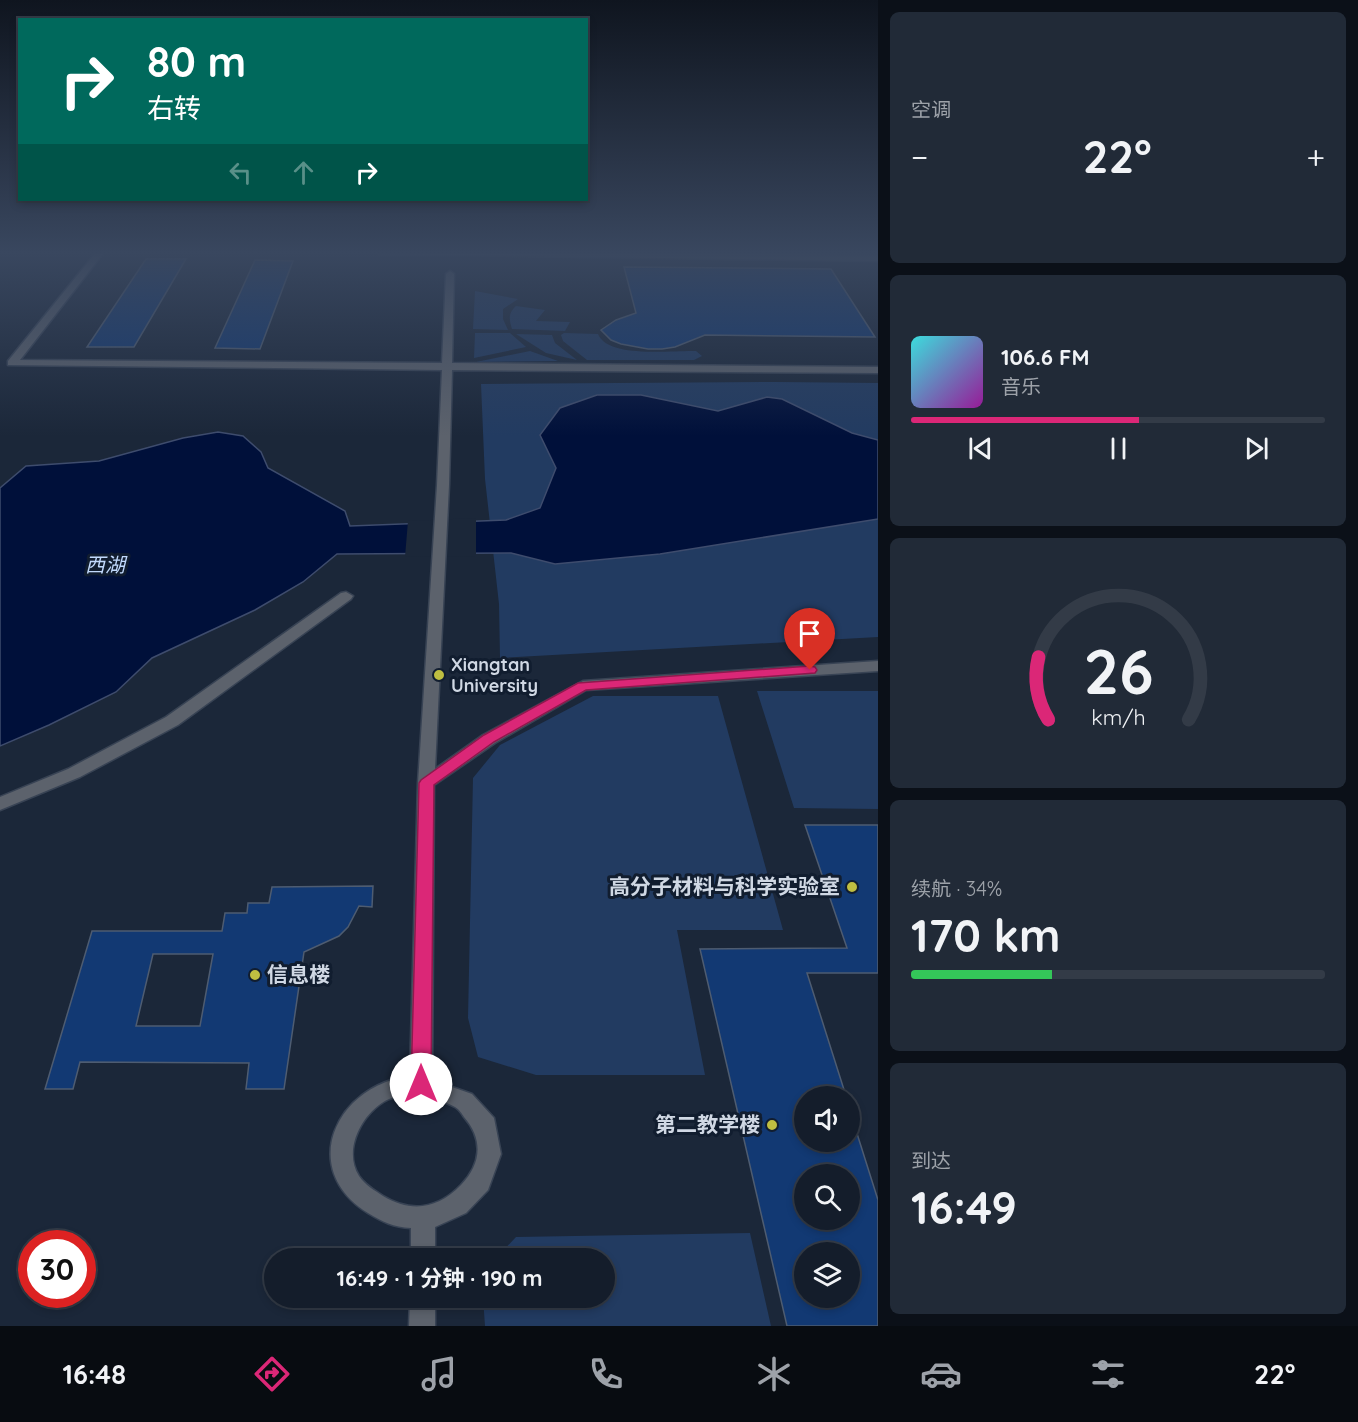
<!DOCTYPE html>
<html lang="zh">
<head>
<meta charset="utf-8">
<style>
	body { margin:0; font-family:Quicksand,"Noto Sans SC",sans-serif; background:#212a37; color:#f1f3f6; height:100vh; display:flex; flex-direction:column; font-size:22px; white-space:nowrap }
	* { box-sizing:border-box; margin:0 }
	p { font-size:20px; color:#9da2a9 }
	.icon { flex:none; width:33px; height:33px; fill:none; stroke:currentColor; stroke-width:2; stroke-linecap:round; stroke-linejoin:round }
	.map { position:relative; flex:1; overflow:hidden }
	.sheet { display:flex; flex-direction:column; gap:12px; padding:12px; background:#0b1018; width:480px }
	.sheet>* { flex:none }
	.hud { position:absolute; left:18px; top:18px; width:570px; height:183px; border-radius:0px; box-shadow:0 3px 9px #0003,0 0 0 2px #333b47; background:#00695c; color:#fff; overflow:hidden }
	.controls { position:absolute; left:794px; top:1086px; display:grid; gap:12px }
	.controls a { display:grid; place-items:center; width:66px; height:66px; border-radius:50%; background:#141d2b; box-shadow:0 3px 9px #0003,0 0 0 2px #333b47; font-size:30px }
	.speed { position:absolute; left:18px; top:1230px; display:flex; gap:12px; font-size:30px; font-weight:700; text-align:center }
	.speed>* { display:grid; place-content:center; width:78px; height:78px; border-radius:50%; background:#141d2b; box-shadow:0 3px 9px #0003,0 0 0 2px #333b47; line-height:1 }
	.speed .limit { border:9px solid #d22; background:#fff; color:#111 }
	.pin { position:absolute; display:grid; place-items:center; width:51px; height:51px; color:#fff; margin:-62px -26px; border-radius:50% 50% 50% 0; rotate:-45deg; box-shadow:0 0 6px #0007 }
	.pin .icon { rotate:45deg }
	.me { position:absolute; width:66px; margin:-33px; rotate:0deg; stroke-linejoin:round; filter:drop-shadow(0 0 4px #0008) }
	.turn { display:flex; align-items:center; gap:21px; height:126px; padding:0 30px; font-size:27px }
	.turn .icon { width:78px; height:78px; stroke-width:2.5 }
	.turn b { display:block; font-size:42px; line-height:51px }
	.lanes { display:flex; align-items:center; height:57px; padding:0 30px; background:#0003; justify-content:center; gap:30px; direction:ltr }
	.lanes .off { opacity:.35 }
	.big { font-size:45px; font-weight:700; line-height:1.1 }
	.sheet .widget { flex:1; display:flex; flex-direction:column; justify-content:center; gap:9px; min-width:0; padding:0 21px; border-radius:9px; background:#212a37 }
	.sheet .dial { align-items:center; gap:0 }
	.dial svg { height:156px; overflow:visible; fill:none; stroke:#333b47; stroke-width:7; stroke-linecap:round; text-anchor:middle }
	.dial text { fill:#f1f3f6; stroke:none }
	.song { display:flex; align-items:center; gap:18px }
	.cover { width:72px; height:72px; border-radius:9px; background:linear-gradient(135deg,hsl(180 70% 55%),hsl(300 70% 35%)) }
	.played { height:6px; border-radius:3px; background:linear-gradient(90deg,#db2777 55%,#333b47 55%) }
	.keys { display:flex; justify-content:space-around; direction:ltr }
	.heat { display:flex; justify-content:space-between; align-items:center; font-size:33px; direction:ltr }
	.charge { height:9px; border-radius:4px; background:linear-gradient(90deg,#34c759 34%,#333b47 0) }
	.trip { position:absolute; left:264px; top:1248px; width:351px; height:60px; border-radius:30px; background:#141d2b; box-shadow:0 3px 9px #0003,0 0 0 2px #333b47; font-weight:700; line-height:60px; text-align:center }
	.dock { display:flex; height:96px; justify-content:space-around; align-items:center; background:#080c11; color:#9da2a9 }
	.dock .icon { width:42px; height:42px }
	.dock .active { color:#db2777 }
	.dock b { font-size:27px; color:#f1f3f6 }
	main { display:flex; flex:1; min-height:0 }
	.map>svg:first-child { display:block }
	.green { fill:#223b61 }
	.water { fill:#00103a; stroke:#3e4c6d; stroke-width:1.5 }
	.pier { fill:#1b2739 }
	.building { fill:#123973; stroke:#4e5c71; stroke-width:1.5; fill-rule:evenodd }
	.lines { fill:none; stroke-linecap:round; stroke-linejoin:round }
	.street-casing { stroke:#384354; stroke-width:3 }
	.street { fill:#5c626c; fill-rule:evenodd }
	.route { fill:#db2777; stroke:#8e194d; stroke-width:1.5 }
	.poi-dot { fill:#bfbe41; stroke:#111d2f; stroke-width:2 }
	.labels { text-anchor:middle; stroke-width:6; stroke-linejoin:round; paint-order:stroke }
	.poi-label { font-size:18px; font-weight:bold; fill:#d0d8e4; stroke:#111d2f; text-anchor:start }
	.water-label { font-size:20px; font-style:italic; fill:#c1d9fc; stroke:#111d2f }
	.near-poi-label { font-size:21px; font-weight:bold; fill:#d0d8e4; stroke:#111d2f; text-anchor:end }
</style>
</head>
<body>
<main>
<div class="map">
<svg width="878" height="1326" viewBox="0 0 878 1326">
	<rect width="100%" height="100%" fill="#1b2739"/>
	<path class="green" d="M475 291 518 299 503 309V319L508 330 473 329Z
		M516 306 545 310 536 321 570 322 565 331 512 329C509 320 508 313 516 306Z
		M475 333H510L526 347 474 358Z
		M564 333 598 334C608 359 674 350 696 351L702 356 694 360H587L563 341 561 335Z
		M516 334 552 335 555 343 577 360 546 353Z
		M530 351 558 361 476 362Z
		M777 382 878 383V637L500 658 499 604 485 479 481 384Z
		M757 691H878V809L794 808Z
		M593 696H718L783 930H677L705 1075H536L478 1057 468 1018 473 778 500 745Z
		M750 1233 771 1326H485L483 1298H604V1258H496L516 1237Z"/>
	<path class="water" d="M597 395H641L718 411 767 397 782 399 852 433 878 440V519L660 554 555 564 511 553 337 554 303 582 255 610 152 658 116 692 49 725 0 746V488L26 466 99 461 183 438 218 432 243 436 261 452 268 468 345 511 350 526 506 520 540 508 556 468 540 435 560 408Z"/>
	<path class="pier" d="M476 518V556L405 557 408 521Z"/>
	<path class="building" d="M146 259H186L134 347H87Z
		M255 260 293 261 260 349 215 348Z
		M624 267 831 269 875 337 705 335 675 347 662 349H648L621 344 611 340 601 330 616 320 636 313Z
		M805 825H878V973H807L846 1096H804V1142H849V1124H854L878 1200V1326H787L700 949 847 948ZM804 1174H849V1220H804ZM804 1252H849V1298H804Z
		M373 886 372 907 359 906 348 927 339 936 304 952 284 1089H246L249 1063 80 1062 73 1089H45L92 931H222L225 913H247L248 903H269L272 887ZM153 954H213L200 1026H136Z"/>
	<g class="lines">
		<g class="street-casing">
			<path id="street" d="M97 251H105L20 360 442 363 446 274 450 271 454 274 452 363 878 367V373L452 370 449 485 435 769 483 735 583 681 878 661V671L586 690 495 743 434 785 432 1080 472 1094 494 1118 501 1154 488 1190 466 1213 435 1227V1258H411V1228C393 1227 383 1222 368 1213 297 1169 336 1085 410 1076L418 783 437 485 442 370 8 365V361ZM421 1094C431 1098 445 1101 455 1107 459 1109 462 1114 464 1117 484 1140 481 1164 461 1185 438 1209 411 1213 383 1196 374 1190 365 1185 359 1176 342 1149 363 1111 389 1099 399 1095 410 1095 421 1094Z
				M376 251 878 255V261L380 254Z
				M346 592 353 596 351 599 178 725 80 777 0 810V797L68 769 166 717 341 593Z
				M410 1298H435V1326H409Z"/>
		</g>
		<use href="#street" class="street"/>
	</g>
	<linearGradient id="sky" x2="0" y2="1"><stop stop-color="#0f151f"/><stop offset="0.58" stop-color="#39475f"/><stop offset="1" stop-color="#39475f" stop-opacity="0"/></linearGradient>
	<rect width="878" height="436" fill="url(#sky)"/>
	<path class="route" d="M810 666 815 667 817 670 815 673 586 690 494 742 434 785 431 1084 428 1090 421 1093 414 1090 411 1084 419 783 421 780 484 735 578 683Z"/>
	<g class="poi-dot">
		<circle cx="439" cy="675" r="6"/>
		<circle cx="852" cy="887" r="6"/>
		<circle cx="255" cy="975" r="6"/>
		<circle cx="772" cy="1125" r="6"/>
	</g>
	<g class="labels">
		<g class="poi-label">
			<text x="451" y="671">Xiangtan<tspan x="451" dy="21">University</tspan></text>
		</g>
		<g class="water-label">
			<text x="105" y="572">西湖</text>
		</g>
		<g class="near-poi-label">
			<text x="840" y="894">高分子材料与科学实验室</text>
			<text x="267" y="982" text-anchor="start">信息楼</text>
			<text x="760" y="1132">第二教学楼</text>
		</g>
	</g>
</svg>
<div class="controls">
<a><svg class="icon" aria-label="sound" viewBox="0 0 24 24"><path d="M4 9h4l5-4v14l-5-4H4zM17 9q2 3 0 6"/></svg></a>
<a><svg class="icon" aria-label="search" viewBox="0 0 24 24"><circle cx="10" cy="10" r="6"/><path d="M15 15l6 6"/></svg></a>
<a><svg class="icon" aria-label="layers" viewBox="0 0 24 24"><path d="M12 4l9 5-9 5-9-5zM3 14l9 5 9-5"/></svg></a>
</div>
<div class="speed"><div class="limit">30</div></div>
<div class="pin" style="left:810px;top:670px;background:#d93025"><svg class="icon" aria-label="arrive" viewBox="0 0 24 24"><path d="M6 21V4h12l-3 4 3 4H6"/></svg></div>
<svg class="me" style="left:421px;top:1084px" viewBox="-20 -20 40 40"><circle r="19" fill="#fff"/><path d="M0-13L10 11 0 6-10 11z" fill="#db2777"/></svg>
<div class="trip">16:49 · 1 分钟 · 190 m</div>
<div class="hud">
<div class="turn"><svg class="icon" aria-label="right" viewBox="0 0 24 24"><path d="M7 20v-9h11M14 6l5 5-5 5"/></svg><div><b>80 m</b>右转</div></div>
<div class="lanes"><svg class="icon off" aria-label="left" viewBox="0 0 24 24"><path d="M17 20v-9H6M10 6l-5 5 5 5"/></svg><svg class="icon off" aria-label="ahead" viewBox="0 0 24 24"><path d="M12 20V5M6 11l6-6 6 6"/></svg><svg class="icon" aria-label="right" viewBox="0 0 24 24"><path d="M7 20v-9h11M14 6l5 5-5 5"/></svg></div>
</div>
</div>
<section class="sheet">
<div class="widget"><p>空调</p>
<div class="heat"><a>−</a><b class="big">22°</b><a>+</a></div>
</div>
<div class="widget">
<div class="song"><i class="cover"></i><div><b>106.6 FM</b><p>音乐</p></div></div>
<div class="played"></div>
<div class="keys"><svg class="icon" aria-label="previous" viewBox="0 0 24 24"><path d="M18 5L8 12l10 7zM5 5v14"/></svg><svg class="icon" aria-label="pause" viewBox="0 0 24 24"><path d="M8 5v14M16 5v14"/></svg><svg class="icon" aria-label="next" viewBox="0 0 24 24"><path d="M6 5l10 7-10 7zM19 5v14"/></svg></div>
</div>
<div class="widget dial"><svg viewBox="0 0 100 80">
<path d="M14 69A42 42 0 1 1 86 69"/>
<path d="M14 69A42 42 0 0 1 9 37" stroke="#db2777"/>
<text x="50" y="56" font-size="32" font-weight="700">26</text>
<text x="50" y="72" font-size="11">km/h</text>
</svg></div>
<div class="widget"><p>续航 · 34%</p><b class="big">170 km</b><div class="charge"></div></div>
<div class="widget"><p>到达</p><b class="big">16:49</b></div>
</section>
</main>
<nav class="dock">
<b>16:48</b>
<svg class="icon active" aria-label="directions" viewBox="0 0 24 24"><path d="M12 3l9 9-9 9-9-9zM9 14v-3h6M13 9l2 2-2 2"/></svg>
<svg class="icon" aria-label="music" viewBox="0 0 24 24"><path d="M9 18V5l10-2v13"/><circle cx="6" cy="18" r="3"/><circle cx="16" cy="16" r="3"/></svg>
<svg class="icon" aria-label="phone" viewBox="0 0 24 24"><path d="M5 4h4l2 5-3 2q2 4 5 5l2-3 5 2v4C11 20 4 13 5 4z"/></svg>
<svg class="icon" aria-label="climate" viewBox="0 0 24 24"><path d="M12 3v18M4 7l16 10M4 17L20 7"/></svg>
<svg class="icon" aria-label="car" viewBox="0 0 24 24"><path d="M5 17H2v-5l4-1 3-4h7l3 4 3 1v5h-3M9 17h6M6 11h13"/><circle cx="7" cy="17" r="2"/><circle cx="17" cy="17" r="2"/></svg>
<svg class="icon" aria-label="filters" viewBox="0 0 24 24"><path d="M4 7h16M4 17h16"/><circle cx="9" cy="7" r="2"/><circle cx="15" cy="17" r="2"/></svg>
<b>22°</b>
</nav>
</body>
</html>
